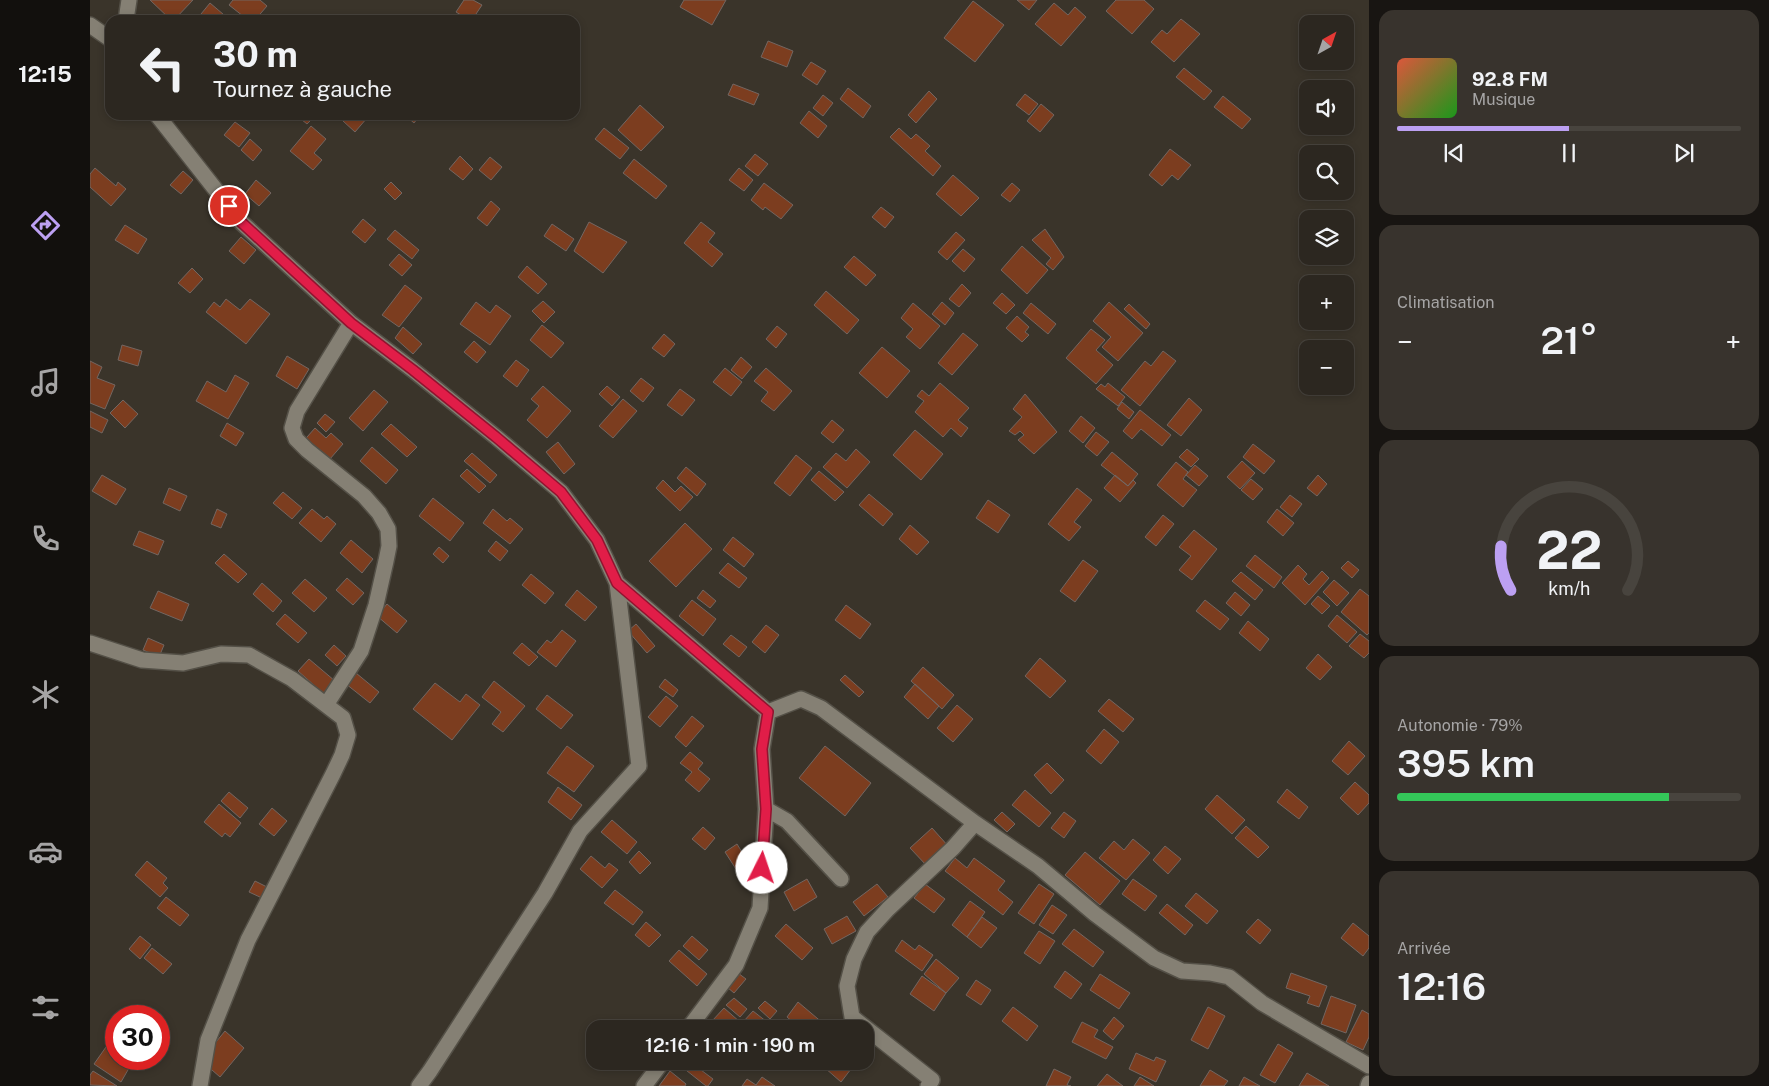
<!DOCTYPE html>
<html lang="fr">
<head>
<meta charset="utf-8">
<style>
	body { margin:0; font-family:"Public Sans",sans-serif; background:#38332d; color:#f1f3f6; height:100vh; display:flex; flex-direction:column; font-size:19px; white-space:nowrap }
	* { box-sizing:border-box; margin:0 }
	p { font-size:16px; color:#a6a5a5 }
	.icon { flex:none; width:28px; height:28px; fill:none; stroke:currentColor; stroke-width:2; stroke-linecap:round; stroke-linejoin:round }
	.map { position:relative; flex:1; overflow:hidden }
	.panel { display:flex; flex-direction:column; gap:10px; padding:10px; background:#181512; width:400px }
	.panel>* { flex:none }
	.guide { position:absolute; left:15px; top:15px; width:475px; height:105px; border-radius:15px; box-shadow:0 2px 8px #0003,0 0 0 1px #48443e; background:#2c2720; color:#f1f3f6; overflow:hidden }
	.needle { width:32px; rotate:40deg }
	.buttons { position:absolute; left:1209px; top:15px; display:grid; gap:10px }
	.buttons a { display:grid; place-items:center; width:55px; height:55px; border-radius:10px; background:#2c2720; box-shadow:0 2px 8px #0003,0 0 0 1px #48443e; font-size:25px }
	.speed { position:absolute; left:15px; top:1005px; display:flex; gap:10px; font-size:25px; font-weight:700; text-align:center }
	.speed>* { display:grid; place-content:center; width:65px; height:65px; border-radius:50%; background:#2c2720; box-shadow:0 2px 8px #0003,0 0 0 1px #48443e; line-height:1 }
	.speed .limit { border:8px solid #d22; background:#fff; color:#111 }
	.pin { position:absolute; display:grid; place-items:center; width:42px; height:42px; color:#fff; margin:-21px; border:2px solid #fff; border-radius:50%; box-shadow:0 1px 5px #0007 }
	.me { position:absolute; width:55px; margin:-28px; rotate:4deg; stroke-linejoin:round; filter:drop-shadow(0 0 4px #0008) }
	.turn { display:flex; align-items:center; gap:18px; height:105px; padding:0 25px; font-size:22px }
	.turn .icon { width:65px; height:65px; stroke-width:2.5 }
	.turn b { display:block; font-size:35px; line-height:42px }
	.big { font-size:38px; font-weight:600; line-height:1.1 }
	.panel .widget { flex:1; display:flex; flex-direction:column; justify-content:center; gap:8px; min-width:0; padding:0 18px; border-radius:15px; background:#38332d }
	.panel .dial { align-items:center; gap:0 }
	.dial svg { height:130px; overflow:visible; fill:none; stroke:#48443e; stroke-width:7; stroke-linecap:round; text-anchor:middle }
	.dial text { fill:#f1f3f6; stroke:none }
	.song { display:flex; align-items:center; gap:15px }
	.cover { width:60px; height:60px; border-radius:8px; background:linear-gradient(135deg,hsl(10 70% 55%),hsl(120 70% 35%)) }
	.played { height:5px; border-radius:2px; background:linear-gradient(90deg,#bca0f2 50%,#48443e 50%) }
	.keys { display:flex; justify-content:space-around; direction:ltr }
	.heat { display:flex; justify-content:space-between; align-items:center; font-size:28px; direction:ltr }
	.charge { height:8px; border-radius:4px; background:linear-gradient(90deg,#34c759 79%,#48443e 0) }
	.trip { position:absolute; left:496px; top:1020px; width:288px; height:50px; border-radius:15px; background:#2c2720; box-shadow:0 2px 8px #0003,0 0 0 1px #48443e; font-weight:600; line-height:50px; text-align:center }
	main { display:flex; flex:1; min-height:0 }
	.dock { display:flex; flex-direction:column; width:90px; justify-content:space-around; align-items:center; background:#12100d; color:#a6a5a5 }
	.dock .icon { width:35px; height:35px }
	.dock .on { color:#bca0f2 }
	.dock b { font-size:22px; color:#f1f3f6 }
	.map>svg:first-child { display:block }
	.building { fill:#7c3d1f; stroke:#736661 }
	.lines { fill:none; stroke-linecap:round; stroke-linejoin:round }
	.minor-casing { stroke:#545047; stroke-width:18 }
	.minor { stroke:#858074; stroke-width:15 }
	.route-casing { stroke:#92132f; stroke-width:12 }
	.route { stroke:#e11d48; stroke-width:9 }
</style>
</head>
<body>
<main>
<nav class="dock">
<b>12:15</b>
<svg class="icon on" aria-label="directions" viewBox="0 0 24 24"><path d="M12 3l9 9-9 9-9-9zM9 14v-3h6M13 9l2 2-2 2"/></svg>
<svg class="icon" aria-label="music" viewBox="0 0 24 24"><path d="M9 18V5l10-2v13"/><circle cx="6" cy="18" r="3"/><circle cx="16" cy="16" r="3"/></svg>
<svg class="icon" aria-label="phone" viewBox="0 0 24 24"><path d="M5 4h4l2 5-3 2q2 4 5 5l2-3 5 2v4C11 20 4 13 5 4z"/></svg>
<svg class="icon" aria-label="climate" viewBox="0 0 24 24"><path d="M12 3v18M4 7l16 10M4 17L20 7"/></svg>
<svg class="icon" aria-label="car" viewBox="0 0 24 24"><path d="M5 17H2v-5l4-1 3-4h7l3 4 3 1v5h-3M9 17h6M6 11h13"/><circle cx="7" cy="17" r="2"/><circle cx="17" cy="17" r="2"/></svg>
<svg class="icon" aria-label="filters" viewBox="0 0 24 24"><path d="M4 7h16M4 17h16"/><circle cx="9" cy="7" r="2"/><circle cx="15" cy="17" r="2"/></svg>
</nav>
<div class="map">
<svg width="1279" height="1086" viewBox="0 0 1279 1086">
	<rect width="100%" height="100%" fill="#3a342a"/>
	<path class="building" d="M60 0H103L84 20H81Z
		M143 0H170L177 6 165 20H158L139 5Z
		M374 0H383L392 5 382 20H379L366 12Z
		M594 0H636L622 25 590 7Z
		M927 0H947L939 10Z
		M1026 0H1054L1064 9 1042 34 1016 11Z
		M883 1 914 25 885 62 854 38Z
		M120 3 140 20H117L111 14Z
		M964 3 978 15 985 7 996 17 971 46 945 24Z
		M1091 19 1110 34 1084 62 1061 42 1072 30 1077 34Z
		M678 41 703 51 697 67 671 57Z
		M721 62 736 71 727 85 712 75Z
		M1094 68 1122 91 1114 100 1086 77Z
		M643 84 669 94 664 105 638 95Z
		M758 88 781 106 773 118 750 99Z
		M839 91 847 99 826 123 818 115Z
		M935 94 948 104 939 115 926 105Z
		M733 95 743 103 733 116 723 108Z
		M1133 96 1161 119 1152 129 1124 107Z
		M951 104 964 115 950 132 937 121Z
		M550 105 574 127 551 151 528 130Z
		M719 111 737 126 728 138 710 123Z
		M206 115H226L217 124Z
		M258 115H273L277 118 265 132 253 121Z
		M315 115H330L324 123Z
		M145 122 160 133 149 147 134 135Z
		M221 126 236 139 224 153 232 160 223 170 200 151Z
		M514 128 539 148 530 159 505 139Z
		M809 128 821 139 826 134 840 146 835 151 851 166 843 176 800 137Z
		M160 139 172 150 163 161 151 150Z
		M1080 149 1101 165 1088 180 1082 175 1072 186 1059 175Z
		M665 154 678 164 668 176 655 166Z
		M370 156 383 169 373 180 359 169Z
		M400 157 412 167 401 180 389 170Z
		M544 159 577 186 566 199 533 173Z
		M5 168 26 186 28 182 36 189 21 206 0 187V174Z
		M649 168 663 180 654 191 639 180Z
		M93 171 103 180 91 194 80 185Z
		M863 175 889 198 871 216 846 194Z
		M166 180 181 193 169 206 155 194Z
		M301 182 312 193 305 200 294 189Z
		M674 183 703 205 691 219 675 207 673 210 661 200Z
		M922 183 930 190 920 202 911 195Z
		M401 201 410 209 397 226 387 218Z
		M791 207 804 217 795 228 782 217Z
		M273 219 286 230 275 243 262 232Z
		M499 222 537 242 513 273 484 251Z
		M611 222 625 233 618 242 633 254 622 267 594 243Z
		M462 224 484 239 476 251 454 236Z
		M35 225 57 239 48 254 25 240Z
		M955 229 974 257 963 270 956 264 961 258 942 240Z
		M305 230 329 250 322 259 297 239Z
		M866 232 875 240 857 260 848 252Z
		M151 237 166 250 154 264 139 251Z
		M932 246 958 270 937 294 911 270Z
		M873 249 885 259 874 272 862 261Z
		M309 254 322 265 312 276 299 265Z
		M764 256 786 275 776 286 754 267Z
		M437 266 457 284 448 294 428 277Z
		M102 268 113 279 100 293 88 283Z
		M872 284 881 293 869 307 859 299Z
		M315 285 332 298 309 327 292 315Z
		M736 291 769 320 757 334 724 305Z
		M912 293 925 305 916 314 903 303Z
		M136 299 150 310 160 299 180 314 156 344 116 312 124 302 130 307Z
		M453 301 465 312 454 323 442 311Z
		M386 302 400 313 406 305 421 316 400 345 370 324Z
		M852 302 864 313 855 325 842 314Z
		M1019 302 1053 333 1028 361 1012 347 1021 337 1003 321Z
		M823 303 850 326 830 349 816 337 823 329 811 318Z
		M941 303 966 324 958 334 933 313Z
		M1039 304 1060 324 1056 329 1034 309Z
		M927 316 939 327 935 332 939 335 932 342 916 328Z
		M452 325 474 343 461 358 440 340Z
		M687 326 697 334 686 348 676 339Z
		M313 327 332 344 323 354 305 338Z
		M1001 329 1015 340 1006 350 1023 365 1006 384 976 358Z
		M873 333 888 345 862 375 848 363Z
		M574 334 585 344 574 357 562 348Z
		M384 341 396 352 387 363 374 352Z
		M32 345 52 351 48 366 28 360Z
		M792 347 820 371 797 398 769 373Z
		M1073 351 1086 361 1050 406 1031 390 1055 361 1061 366Z
		M197 356 219 369 207 389 186 376Z
		M651 357 662 367 652 379 641 370Z
		M426 360 439 370 427 387 413 376Z
		M0 361 12 367 7 378 25 385 15 409 0 403Z
		M635 368 652 382 641 396 623 382Z
		M676 368 702 391 684 411 671 401 678 392 664 381Z
		M145 375 159 383 138 419 106 401 117 381 136 392Z
		M551 378 564 388 553 402 540 391Z
		M850 383 879 408 868 420 878 428 871 437 861 428 853 437 825 412 834 401 827 396 832 390 839 396Z
		M1018 383 1035 397 1028 406 1006 389 1011 384 1015 387Z
		M453 386 481 411 457 438 437 420 449 406 441 399Z
		M517 386 530 397 522 406 509 394Z
		M590 389 605 400 592 416 577 405Z
		M284 390 298 402 273 431 259 418Z
		M935 394 967 432 944 454 928 440 934 435 930 431 925 435 919 431 932 417 923 409Z
		M1099 398 1112 410 1091 436 1077 425Z
		M533 399 547 411 523 438 509 426Z
		M33 400 48 414 35 428 20 413Z
		M1032 402 1044 412 1039 419 1027 409Z
		M1050 410 1081 435 1072 446 1051 429 1042 439 1033 431Z
		M0 411 18 420 12 433 0 427Z
		M235 414 245 422 236 432 227 423Z
		M991 416 1005 428 993 443 979 431Z
		M742 420 754 430 743 443 731 433Z
		M137 423 154 433 146 446 130 436Z
		M301 424 327 447 317 457 291 434Z
		M225 428 236 438 241 433 253 444 233 467 209 446Z
		M825 430 853 454 831 480 803 455Z
		M1006 432 1019 442 1007 456 995 446Z
		M468 442 485 464 474 474 456 452Z
		M1163 444 1185 461 1174 474 1153 457Z
		M282 447 308 470 296 484 270 461Z
		M766 449 780 462 757 488 733 467 746 453 756 461Z
		M1097 449 1109 459 1101 467 1089 457Z
		M1022 452 1048 474 1038 486 1011 465Z
		M382 453 407 475 400 483 374 461Z
		M706 455 722 468 700 496 684 483Z
		M1152 461 1165 473 1150 489 1137 477Z
		M1086 462 1098 472 1093 479 1107 490 1093 507 1067 485Z
		M1105 465 1118 476 1109 486 1096 475Z
		M596 467 616 484 607 496 587 478Z
		M377 469 396 486 389 493 370 476Z
		M729 471 754 492 745 501 721 480Z
		M12 475 36 489 26 505 2 491Z
		M1025 475 1038 486 1043 480 1046 483 1030 502 1014 488Z
		M1228 475 1237 484 1227 496 1217 488Z
		M1161 479 1173 489 1163 500 1151 490Z
		M573 480 585 492 591 486 603 497 590 511 566 488Z
		M79 488 97 496 90 511 73 503Z
		M987 488 1002 500 984 522 991 527 979 541 958 524Z
		M193 492 212 508 202 519 183 503Z
		M779 494 803 514 793 526 769 505Z
		M1200 495 1212 504 1202 517 1190 507Z
		M343 498 374 523 360 541 329 516Z
		M898 500 920 515 908 533 886 518Z
		M127 509 137 514 131 528 121 524Z
		M222 509 234 519 237 516 246 524 231 542 209 523Z
		M403 509 417 521 420 518 433 529 420 544 393 523Z
		M1187 509 1204 523 1193 536 1177 522Z
		M1073 515 1084 524 1066 546 1055 537Z
		M595 523 622 549 586 587 559 561Z
		M820 525 839 542 827 555 809 539Z
		M1104 530 1127 549 1102 580 1089 570 1101 556 1089 547Z
		M49 531 74 541 68 555 43 545Z
		M643 537 664 554 654 567 633 550Z
		M261 540 283 559 272 573 250 553Z
		M406 541 418 551 410 561 398 551Z
		M349 547 359 556 353 563 343 554Z
		M134 554 157 574 148 583 125 563Z
		M1165 555 1192 577 1184 588 1156 566Z
		M993 560 1008 571 985 602 970 591Z
		M1258 561 1269 570 1262 578 1251 568Z
		M638 563 657 578 649 588 629 573Z
		M1208 565 1217 574 1213 579 1219 585 1232 571 1239 578 1215 605 1192 583Z
		M1151 572 1173 590 1165 600 1142 581Z
		M441 574 464 593 455 604 432 585Z
		M257 578 274 593 263 605 246 590Z
		M215 579 237 598 224 612 202 593Z
		M1244 580 1259 593 1247 606 1233 592Z
		M172 583 192 601 183 612 163 594Z
		M1270 589 1279 596V633L1277 635 1251 612Z
		M487 590 507 607 495 621 475 605Z
		M613 590 626 601 620 608 607 598Z
		M68 591 99 604 92 621 60 608Z
		M1145 592 1160 605 1151 616 1136 603Z
		M1228 596 1240 606 1232 614 1221 604Z
		M602 600 626 619 613 636 589 616Z
		M1115 600 1139 619 1130 630 1106 611Z
		M297 604 317 621 307 633 287 616Z
		M756 605 781 624 770 639 745 620Z
		M195 614 217 633 208 643 186 624Z
		M1247 615 1267 632 1257 643 1238 626Z
		M1158 621 1179 639 1170 651 1149 633Z
		M546 624 565 646 557 653 538 631Z
		M676 625 689 635 675 653 662 642Z
		M472 630 486 641 466 667 447 652 457 640 461 643Z
		M1270 634 1279 641V653L1274 658 1259 646Z
		M641 635 657 647 649 657 633 644Z
		M58 638 74 645 69 657 53 650Z
		M432 643 448 657 439 666 423 653Z
		M244 645 256 656 247 666 235 655Z
		M1228 654 1242 667 1230 680 1216 668Z
		M950 658 976 681 960 698 935 676Z
		M219 659 245 681 234 694 208 671Z
		M833 667 864 695 852 709 821 681Z
		M266 673 289 692 280 703 256 684Z
		M755 675 774 692 769 697 750 680Z
		M575 679 588 690 583 697 569 687Z
		M404 681 435 706 413 732 402 724 411 712 392 697Z
		M345 683 370 702 376 694 390 705 362 740 323 709Z
		M825 684 849 706 838 719 814 697Z
		M457 695 483 715 471 729 446 709Z
		M576 696 588 706 570 727 558 717Z
		M1019 699 1044 719 1033 732 1008 711Z
		M867 705 883 719 863 742 847 728Z
		M602 716 614 726 596 747 585 737Z
		M1014 729 1029 742 1011 764 996 751Z
		M1259 741 1275 756 1258 775 1242 761Z
		M477 746 504 766 484 792 457 773Z
		M735 746 781 783 755 816 709 778Z
		M600 752 613 763 608 769 620 779 609 792 595 780 602 772 590 763Z
		M957 763 974 780 961 794 944 775Z
		M1265 782 1279 795V803L1268 815 1250 798Z
		M468 787 492 805 481 820 458 802Z
		M1197 789 1218 807 1209 819 1187 802Z
		M935 790 961 813 949 827 922 805Z
		M139 792 158 808 150 818 131 801Z
		M1127 795 1155 820 1142 834 1115 809Z
		M129 804 151 823 140 837 135 833 132 837 114 822Z
		M182 808 197 821 184 836 169 824Z
		M912 812 925 824 917 832 904 820Z
		M974 812 986 821 974 838 961 828Z
		M522 820 547 842 537 854 511 832Z
		M1156 826 1179 847 1168 858 1145 838Z
		M613 827 625 838 615 850 602 839Z
		M842 828 859 847 837 866 820 848Z
		M1043 839 1060 853 1036 880 1009 858 1024 841 1034 850Z
		M647 844 663 870 651 877 635 852Z
		M1075 846 1091 859 1078 874 1063 860Z
		M549 851 561 863 550 874 539 862Z
		M995 852 1030 881 1010 905 975 875Z
		M501 856 515 868 519 863 528 870 512 888 490 869Z
		M865 858 877 868 884 858 915 881 908 890 923 902 913 915 855 871Z
		M57 861 77 878 73 883 78 888 70 897 45 875Z
		M717 879 727 897 704 911 694 892Z
		M1043 879 1067 896 1055 911 1032 894Z
		M165 881 177 887 172 898 159 892Z
		M787 884 798 897 774 916 763 902Z
		M835 884 855 899 844 913 824 898Z
		M949 884 964 894 944 924 928 913Z
		M525 890 553 912 543 925 514 903Z
		M1106 893 1128 911 1117 924 1095 906Z
		M76 897 99 915 90 926 67 908Z
		M880 901 895 912 877 937 862 925Z
		M1077 904 1103 925 1095 935 1069 913Z
		M962 905 977 915 963 934 949 925Z
		M757 916 766 931 742 944 734 929Z
		M892 917 907 928 891 948 877 937Z
		M1168 919 1181 930 1170 944 1156 932Z
		M556 922 571 935 559 947 545 935Z
		M1263 923 1279 936V948L1273 956 1251 938Z
		M696 924 723 948 712 960 685 936Z
		M984 929 1014 952 1003 967 972 944Z
		M949 931 965 941 950 964 934 953Z
		M50 936 61 945 50 959 39 949Z
		M602 936 618 950 609 960 593 946Z
		M812 940 825 950 829 945 843 955 832 971 805 951Z
		M62 948 82 964 73 974 54 958Z
		M589 950 617 974 607 986 579 961Z
		M846 959 869 978 856 993 834 974Z
		M975 971 992 984 981 999 964 987Z
		M648 973 656 979 644 993 637 987Z
		M1201 973 1237 986 1229 1007 1217 1003 1220 996 1196 988Z
		M1010 974 1040 993 1029 1009 1000 990Z
		M832 976 856 993 844 1011 820 994Z
		M886 980 901 990 891 1005 876 995Z
		M1241 996 1266 1005 1256 1033 1231 1024Z
		M644 998 657 1009 650 1017 636 1005Z
		M675 1001 687 1011 680 1019 668 1008Z
		M708 1002 734 1024 730 1029H711L697 1017Z
		M923 1007 948 1026 937 1041 912 1021Z
		M1118 1007 1135 1016 1118 1049 1101 1040Z
		M634 1008 658 1029H631L622 1021Z
		M1272 1010 1279 1014V1037L1273 1050 1256 1042Z
		M663 1011 677 1022 671 1029H661L653 1022Z
		M1024 1017 1034 1026 1023 1040 1013 1031Z
		M992 1022 1008 1030 1004 1037 1023 1047 1016 1059 982 1042Z
		M135 1031 154 1048 130 1077 114 1063 124 1051 121 1048Z
		M1188 1044 1203 1053 1185 1083 1170 1075Z
		M16 1047 26 1053V1059H35L42 1063 31 1082 4 1064Z
		M1046 1053 1064 1061 1066 1057 1076 1061 1066 1082 1039 1069Z
		M589 1061H611L607 1067 623 1079 618 1086H616L587 1063Z
		M727 1061H753L761 1069 751 1082Z
		M964 1069 981 1077 977 1085 981 1086H956Z
		M1120 1070 1138 1081 1134 1086H1110Z
		M3 1071 27 1086 0 1085V1075Z
		M580 1071 596 1084 595 1086H569Z
		M1217 1073 1239 1086H1209Z
		M1017 1074 1033 1086H1007Z
		M672 1077 685 1086H652L657 1079 666 1085Z
		M1050 1077 1064 1086H1044Z
		M1154 1077 1170 1086H1149Z"/>
	<g class="lines">
		<g class="minor-casing">
			<path id="minor" d="M36 20 39 0
				M0 25 20 39
				M67 115 151 222 261 323 207 411 202 428 206 439 217 450 274 496 289 513 298 529 299 546 296 561 286 605 271 651 236 705
				M261 323 323 370 406 437 471 492 507 540 527 583 678 712 711 699 731 708 885 823 948 866 1005 914 1064 958 1092 971 1120 973 1139 977 1172 1003 1279 1066
				M0 643 52 660 93 663 131 654 159 655 202 679 253 718 258 735 252 755 243 774 158 940 118 1040 110 1086
				M676 809 697 821 751 879
				M598 1029 646 965 670 908 676 809 672 749 678 712
				M329 1086 340 1071 455 893 490 831 549 766 527 583
				M554 1086 573 1061
				M838 1086 842 1080 762 1017 757 986 764 959 777 932 798 909 863 848 885 823
				M1278 1086 1279 1083"/>
		</g>
		<use href="#minor" class="minor"/>
	</g>
	<g class="lines">
		<g class="route-casing">
			<path id="route" d="M139 206 151 222 261 323 323 370 406 437 471 492 507 540 527 583 678 712 672 749 676 809 672 868"/>
		</g>
		<use href="#route" class="route"/>
	</g>
</svg>
<div class="buttons">
<a><svg class="needle" viewBox="-14 -14 28 28"><path d="M0-13l5 13h-10z" fill="#e53935"/><path d="M0 13l5-13h-10z" fill="#a6a5a5"/></svg></a>
<a><svg class="icon" aria-label="sound" viewBox="0 0 24 24"><path d="M4 9h4l5-4v14l-5-4H4zM17 9q2 3 0 6"/></svg></a>
<a><svg class="icon" aria-label="search" viewBox="0 0 24 24"><circle cx="10" cy="10" r="6"/><path d="M15 15l6 6"/></svg></a>
<a><svg class="icon" aria-label="layers" viewBox="0 0 24 24"><path d="M12 4l9 5-9 5-9-5zM3 14l9 5 9-5"/></svg></a>
<a>+</a>
<a>−</a>
</div>
<div class="speed"><div class="limit">30</div></div>
<div class="pin" style="left:139px;top:206px;background:#d93025"><svg class="icon" aria-label="arrive" viewBox="0 0 24 24"><path d="M6 21V4h12l-3 4 3 4H6"/></svg></div>
<svg class="me" style="left:672px;top:868px" viewBox="-20 -20 40 40"><circle r="19" fill="#fff"/><path d="M0-13L10 11 0 6-10 11z" fill="#e11d48"/></svg>
<div class="trip">12:16 · 1 min · 190 m</div>
<div class="guide">
<div class="turn"><svg class="icon" aria-label="left" viewBox="0 0 24 24"><path d="M17 20v-9H6M10 6l-5 5 5 5"/></svg><div><b>30 m</b>Tournez à gauche</div></div>
</div>
</div>
<section class="panel">
<div class="widget">
<div class="song"><i class="cover"></i><div><b>92.8 FM</b><p>Musique</p></div></div>
<div class="played"></div>
<div class="keys"><svg class="icon" aria-label="previous" viewBox="0 0 24 24"><path d="M18 5L8 12l10 7zM5 5v14"/></svg><svg class="icon" aria-label="pause" viewBox="0 0 24 24"><path d="M8 5v14M16 5v14"/></svg><svg class="icon" aria-label="next" viewBox="0 0 24 24"><path d="M6 5l10 7-10 7zM19 5v14"/></svg></div>
</div>
<div class="widget"><p>Climatisation</p>
<div class="heat"><a>−</a><b class="big">21°</b><a>+</a></div>
</div>
<div class="widget dial"><svg viewBox="0 0 100 80">
<path d="M14 69A42 42 0 1 1 86 69"/>
<path d="M14 69A42 42 0 0 1 8 42" stroke="#bca0f2"/>
<text x="50" y="56" font-size="32" font-weight="700">22</text>
<text x="50" y="72" font-size="11">km/h</text>
</svg></div>
<div class="widget"><p>Autonomie · 79%</p><b class="big">395 km</b><div class="charge"></div></div>
<div class="widget"><p>Arrivée</p><b class="big">12:16</b></div>
</section>
</main>
</body>
</html>
